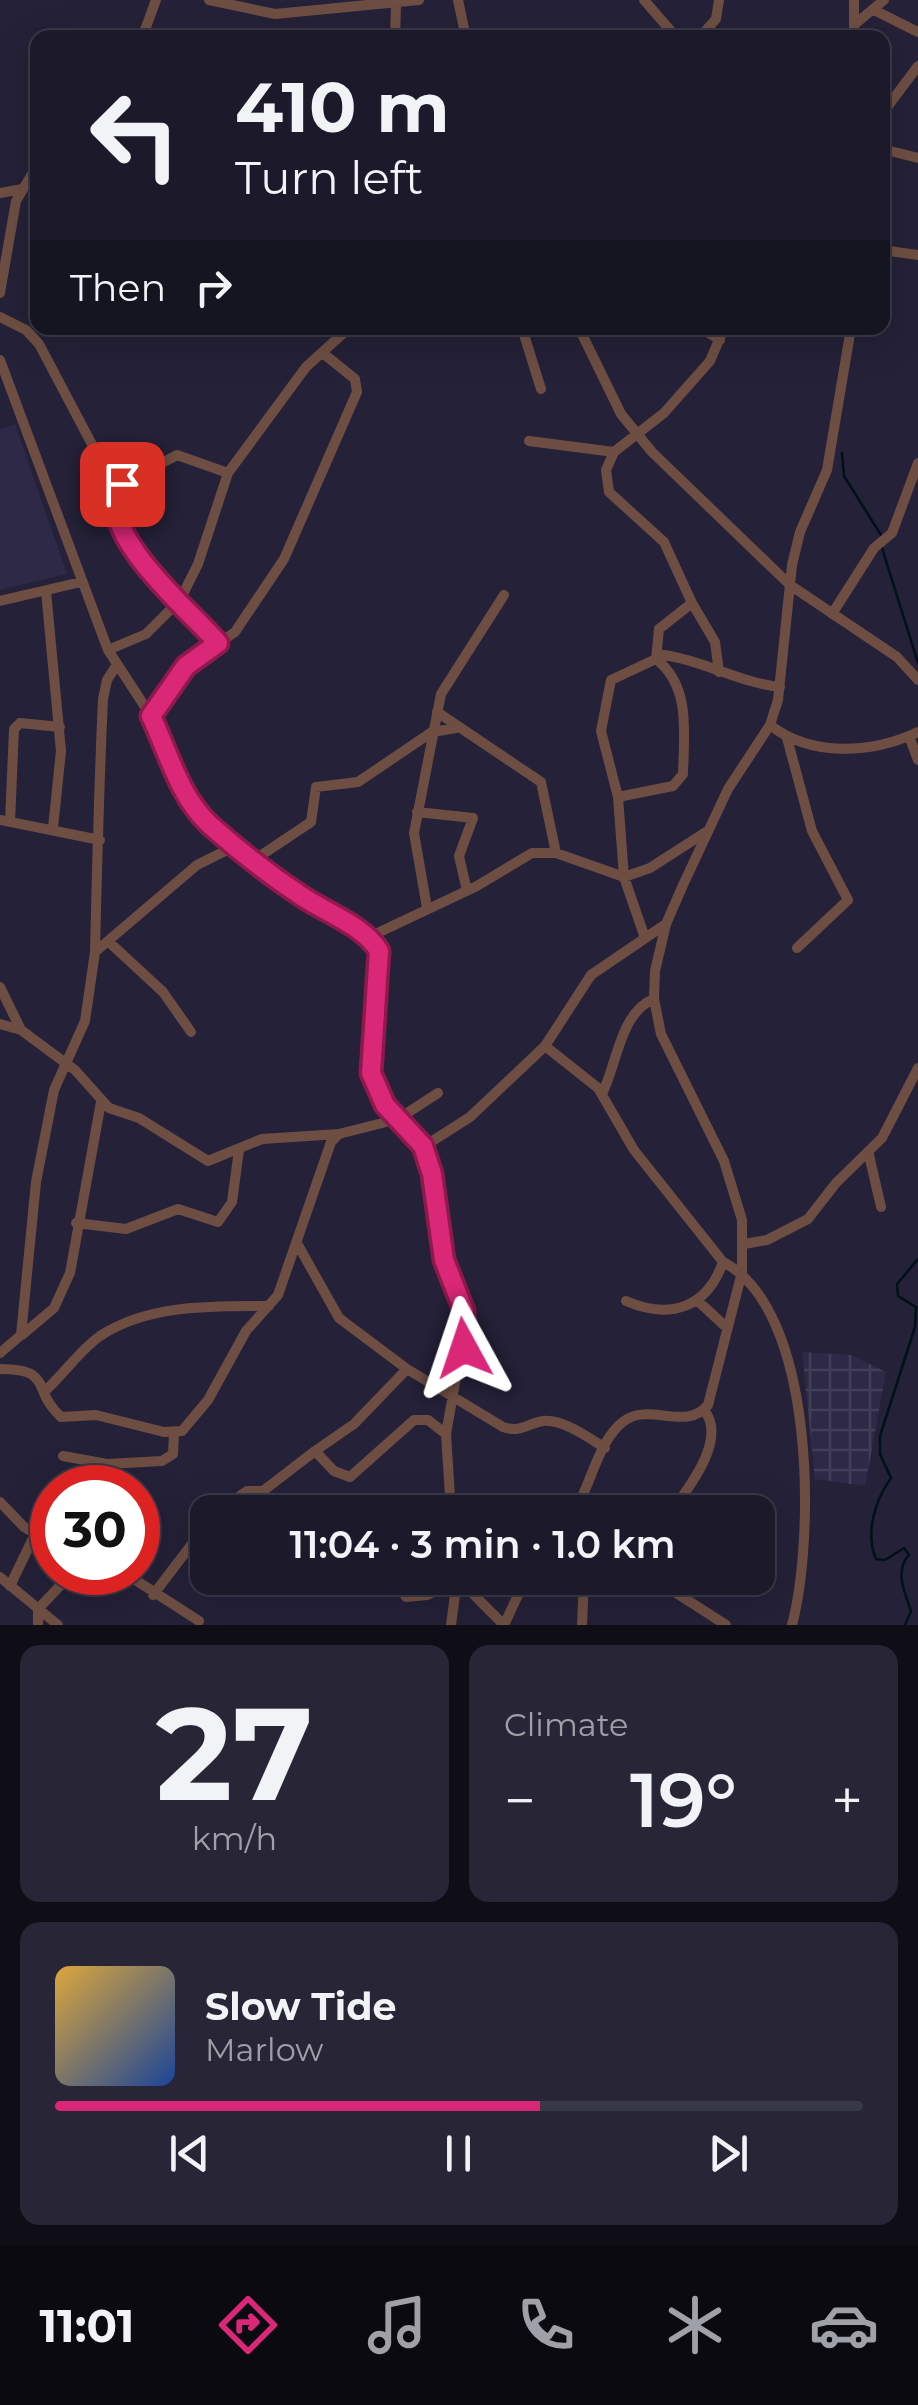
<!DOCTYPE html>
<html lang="en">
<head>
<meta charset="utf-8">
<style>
	body { margin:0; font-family:Montserrat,sans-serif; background:#282636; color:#f1f3f6; height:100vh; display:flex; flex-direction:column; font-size:38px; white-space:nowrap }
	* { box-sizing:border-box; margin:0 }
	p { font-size:32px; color:#a0a0a8 }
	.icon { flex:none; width:55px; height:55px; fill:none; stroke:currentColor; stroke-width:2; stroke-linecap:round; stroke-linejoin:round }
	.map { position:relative; height:1625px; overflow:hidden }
	.side { display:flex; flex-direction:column; gap:20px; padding:20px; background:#0f0e17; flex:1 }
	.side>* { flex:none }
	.hud { position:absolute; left:30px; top:30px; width:860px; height:305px; border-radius:20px; box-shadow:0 10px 40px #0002,0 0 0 2px #393847; background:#1b192a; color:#f1f3f6; overflow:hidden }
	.speed { position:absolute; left:30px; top:1465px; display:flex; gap:20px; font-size:50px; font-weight:700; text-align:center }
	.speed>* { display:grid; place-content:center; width:130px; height:130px; border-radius:50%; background:#1b192a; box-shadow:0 10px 40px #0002,0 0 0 2px #393847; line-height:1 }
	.speed .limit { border:15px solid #d22; background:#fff; color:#111 }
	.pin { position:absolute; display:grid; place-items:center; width:85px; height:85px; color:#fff; margin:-42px; border-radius:20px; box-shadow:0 5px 15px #0006 }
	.me { position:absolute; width:110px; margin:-55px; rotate:355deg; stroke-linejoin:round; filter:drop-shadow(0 0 8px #0008) }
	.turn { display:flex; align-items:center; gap:35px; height:210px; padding:0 40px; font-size:45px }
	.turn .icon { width:130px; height:130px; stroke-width:2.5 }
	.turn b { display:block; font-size:70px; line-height:85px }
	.then { display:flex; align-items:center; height:95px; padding:0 40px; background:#0003; gap:20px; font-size:38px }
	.big { font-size:75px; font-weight:600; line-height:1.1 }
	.side .widget { flex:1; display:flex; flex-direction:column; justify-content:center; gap:15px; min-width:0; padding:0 35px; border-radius:20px; background:#282636 }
	.side .dial { align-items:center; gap:0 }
	.dial b { font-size:130px; line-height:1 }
	.song { display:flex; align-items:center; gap:30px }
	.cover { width:120px; height:120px; border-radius:15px; background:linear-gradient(135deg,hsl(40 70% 55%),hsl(220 70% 35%)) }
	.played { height:10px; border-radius:5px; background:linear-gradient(90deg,#db2777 60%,#393847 60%) }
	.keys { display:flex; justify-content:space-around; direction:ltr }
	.heat { display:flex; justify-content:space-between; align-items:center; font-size:55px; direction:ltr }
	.side .tiles { flex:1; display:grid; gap:20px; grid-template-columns:1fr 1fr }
	.widget:last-child { grid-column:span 2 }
	.trip { position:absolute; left:190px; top:1495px; width:585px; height:100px; border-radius:20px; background:#1b192a; box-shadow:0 10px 40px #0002,0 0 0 2px #393847; font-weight:600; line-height:100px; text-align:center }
	.menu { display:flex; height:160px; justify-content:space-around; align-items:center; background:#0b0a11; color:#a0a0a8 }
	.menu .icon { width:70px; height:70px }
	.menu .selected { color:#db2777 }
	.menu b { font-size:45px; color:#f1f3f6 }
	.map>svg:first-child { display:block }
	.built { fill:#2d2946 }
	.industrial { fill:url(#industrial-grid) }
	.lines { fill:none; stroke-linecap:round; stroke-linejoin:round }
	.stream { stroke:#001117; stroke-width:2.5 }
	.minor { stroke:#6e4e43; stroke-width:10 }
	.route-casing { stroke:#8e194d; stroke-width:25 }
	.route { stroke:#db2777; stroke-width:18 }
</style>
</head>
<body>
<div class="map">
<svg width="918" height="1625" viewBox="0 0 918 1625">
	<defs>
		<pattern id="industrial-grid" width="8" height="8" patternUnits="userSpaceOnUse" patternTransform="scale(2.5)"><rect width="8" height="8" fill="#2d2946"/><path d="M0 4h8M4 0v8" fill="none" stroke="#413e58"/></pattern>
	</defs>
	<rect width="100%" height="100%" fill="#242138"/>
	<path class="built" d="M15 424 67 574 0 590V429Z"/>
	<path class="industrial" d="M802 1352 851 1355 886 1372 865 1486 815 1479Z"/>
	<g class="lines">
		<path class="stream" d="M842 453 844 476 881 535
			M882 548 918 663
			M905 1625 911 1611C905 1593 894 1571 909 1555L904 1548 885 1560 876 1559C865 1533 875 1500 891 1478L880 1454V1436L915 1327 916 1307 898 1296 897 1284 918 1259"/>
		<path class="minor" d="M209 0 275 14 419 0
			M458 0 466 38
			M644 0 677 38
			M874 10 918 32
			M854 25 884 0
			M142 38 156 0
			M395 38 396 5
			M699 38 716 19 719 0
			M854 38V0
			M882 114 918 66
			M882 149 918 158
			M0 193 22 189
			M882 250 918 255
			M0 293 16 201 38 164
			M0 317 26 330 39 344 115 488 177 455 228 473
			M522 328 541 389
			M579 328 621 414 652 452 790 585 897 657 918 680
			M701 328 720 340
			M0 360 108 650 151 716 197 811 299 894 369 937 379 951 371 1073 385 1105 423 1147 436 1188 443 1260 466 1321 446 1434 451 1512
			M529 441 614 452
			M115 488C105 541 185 606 217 643
			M46 591 61 751 53 828
			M0 601 81 582
			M692 603 715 642 719 672
			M832 614 874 548 892 533 918 463
			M108 650 146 634 180 600 198 564 228 473 306 367 349 328
			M657 654C701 659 737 682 780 687
			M437 712 541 782 556 853
			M151 716 186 666 235 632 284 559 357 392 355 379 324 354
			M770 725C811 757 871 754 918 732
			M909 736 918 760
			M787 738 812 831 848 900 797 948
			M618 797 673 786 683 774C684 733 691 686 656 659
			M417 812 473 818 459 856 467 891
			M0 820 100 840
			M10 822 14 729 20 723 60 727
			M254 860 311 822 316 787 358 782 432 732 456 728
			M427 908 414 833 441 694 504 595
			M644 935 624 877 618 797 601 731 611 680 656 659 659 629 692 603 664 542 609 492 606 470 614 452 664 413 710 361 724 328
			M369 937 477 886 532 853H556L624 877 650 868 706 832
			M109 942 163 992 191 1032
			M95 952C97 868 99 783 103 699L107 680 116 666
			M0 987 21 1030
			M0 1024 21 1030 75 1070 109 1108 139 1118 208 1161 262 1139 339 1134
			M545 1046 598 1088 634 1150 723 1262C816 1310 815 1537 792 1625
			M602 1094C617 1065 620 1012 654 999
			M423 1147 470 1117 545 1046 591 975 666 924
			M869 1155 881 1207
			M76 1223 126 1229 178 1209 218 1222 232 1202 239 1150
			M744 1244 767 1240 808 1219 836 1183 882 1138 918 1068
			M298 1245 339 1318 407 1369 503 1427C521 1433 526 1424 543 1421 563 1419 589 1438 605 1448
			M626 1301C670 1320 707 1308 723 1262
			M698 1301 727 1328
			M22 1335 54 1308 70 1273 101 1102
			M0 1353 21 1335 36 1182 54 1090 85 1021 95 952 197 865 235 846
			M0 1369C54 1369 31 1390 61 1417L96 1415 164 1432 182 1431 208 1400 246 1331 278 1295 331 1142 339 1134 398 1119 438 1093
			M407 1369 354 1424 315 1451 334 1471 350 1477 414 1420H428L446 1434
			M45 1391C64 1374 79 1351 100 1336 148 1304 214 1306 269 1306
			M63 1456 107 1464 162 1461 173 1454 174 1433
			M0 1502 24 1527 52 1544
			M217 1512 247 1491H263L315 1451
			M574 1512C591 1486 598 1440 624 1421 650 1402 686 1432 708 1405L742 1272V1220L724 1161 661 1034 654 999 655 971 666 924 683 885 728 789 770 725 778 700 792 565 800 532 827 470 851 328
			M671 1512C688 1489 728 1439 704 1410
			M123 1572 199 1621
			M0 1577 58 1625
			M396 1578 406 1597 427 1595 457 1580
			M457 1578 504 1625
			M653 1578 726 1625
			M10 1586 35 1534
			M153 1595 208 1523
			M38 1625V1609L73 1572
			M451 1625 457 1580
			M504 1625 526 1578
			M582 1625 584 1578"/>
	</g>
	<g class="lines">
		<g class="route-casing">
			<path id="route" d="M122 484 115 488C104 540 186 607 218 643L186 666 151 716C168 752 180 798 210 825 239 851 271 876 303 897 327 913 364 926 379 951L371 1073 385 1105 423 1146 432 1174 444 1260 464 1311V1348"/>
		</g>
		<use href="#route" class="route"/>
	</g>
</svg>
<div class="speed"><div class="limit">30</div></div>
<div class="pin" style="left:122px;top:484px;background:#d93025"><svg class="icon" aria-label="arrive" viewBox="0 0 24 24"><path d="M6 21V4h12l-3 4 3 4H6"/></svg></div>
<svg class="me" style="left:464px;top:1348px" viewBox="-20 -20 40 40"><path d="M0-17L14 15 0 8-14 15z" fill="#db2777" stroke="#fff" stroke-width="4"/></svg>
<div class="trip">11:04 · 3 min · 1.0 km</div>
<div class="hud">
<div class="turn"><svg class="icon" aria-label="left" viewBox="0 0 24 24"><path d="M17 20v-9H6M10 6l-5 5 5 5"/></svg><div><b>410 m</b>Turn left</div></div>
<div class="then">Then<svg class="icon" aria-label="right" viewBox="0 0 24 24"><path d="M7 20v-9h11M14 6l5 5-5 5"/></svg></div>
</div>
</div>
<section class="side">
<div class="tiles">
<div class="widget dial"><b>27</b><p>km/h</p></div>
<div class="widget"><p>Climate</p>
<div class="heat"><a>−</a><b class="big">19°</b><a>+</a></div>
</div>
<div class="widget">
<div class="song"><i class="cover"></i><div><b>Slow Tide</b><p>Marlow</p></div></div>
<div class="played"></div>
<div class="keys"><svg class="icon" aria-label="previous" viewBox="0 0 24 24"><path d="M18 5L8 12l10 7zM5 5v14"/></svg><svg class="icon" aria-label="pause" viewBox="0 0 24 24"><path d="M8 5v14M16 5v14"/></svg><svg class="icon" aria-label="next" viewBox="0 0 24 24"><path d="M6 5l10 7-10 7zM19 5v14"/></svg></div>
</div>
</div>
</section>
<nav class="menu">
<b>11:01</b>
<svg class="icon selected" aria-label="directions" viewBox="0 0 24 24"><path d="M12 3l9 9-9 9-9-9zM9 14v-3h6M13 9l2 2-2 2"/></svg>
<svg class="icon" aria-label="music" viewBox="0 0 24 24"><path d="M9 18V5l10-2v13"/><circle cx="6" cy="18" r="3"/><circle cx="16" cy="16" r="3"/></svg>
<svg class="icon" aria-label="phone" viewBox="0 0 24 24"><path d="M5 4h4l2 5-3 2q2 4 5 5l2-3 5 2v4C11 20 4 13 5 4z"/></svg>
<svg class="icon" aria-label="climate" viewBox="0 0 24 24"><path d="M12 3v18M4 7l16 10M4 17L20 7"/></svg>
<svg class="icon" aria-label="car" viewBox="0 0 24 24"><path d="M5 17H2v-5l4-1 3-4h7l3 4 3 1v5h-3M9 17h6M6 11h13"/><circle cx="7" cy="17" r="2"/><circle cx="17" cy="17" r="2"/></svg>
</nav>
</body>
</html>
